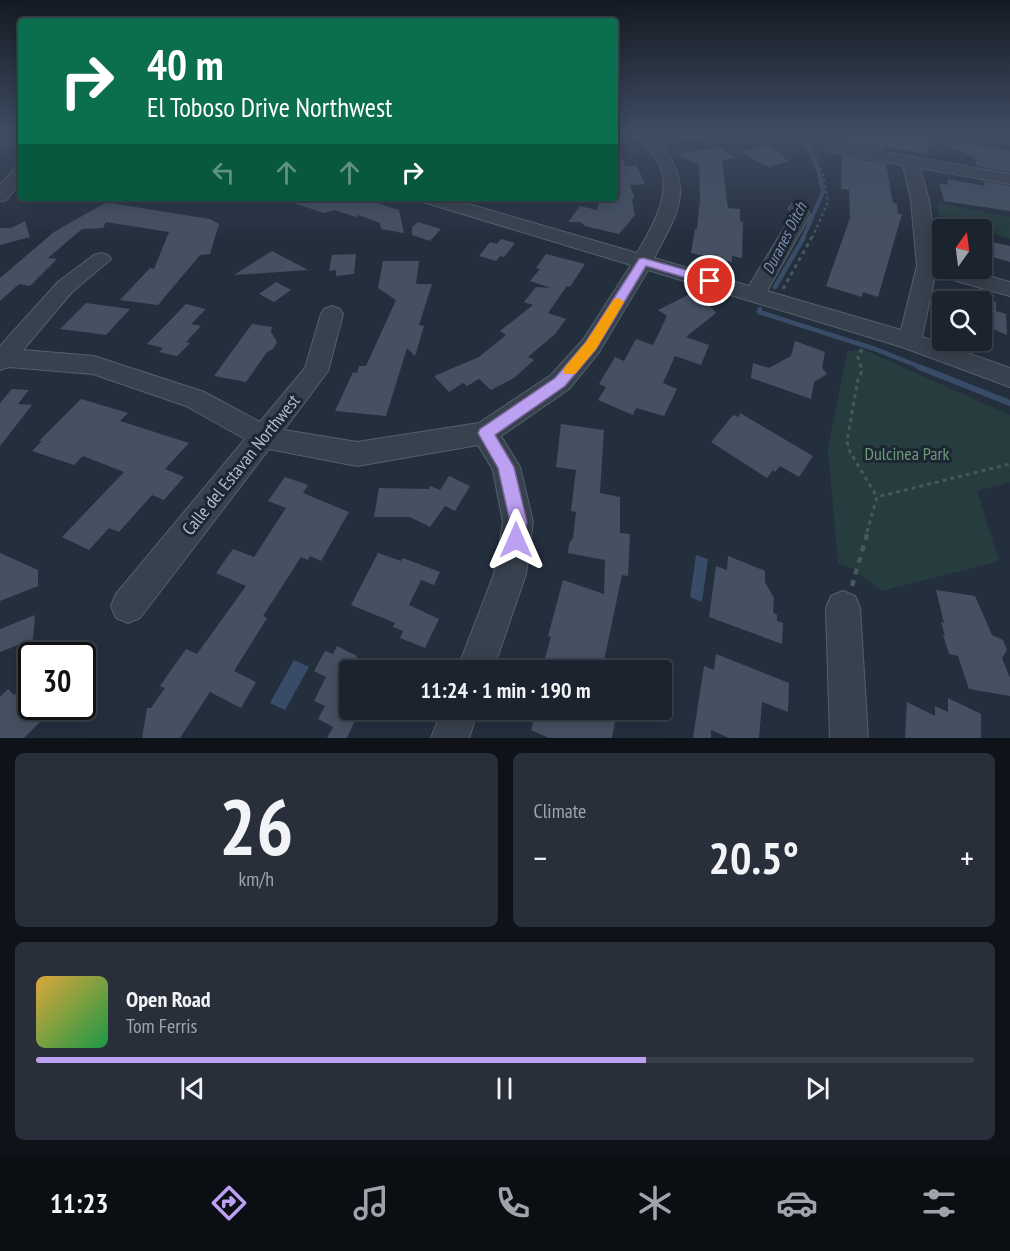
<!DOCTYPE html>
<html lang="en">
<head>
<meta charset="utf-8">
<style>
	body { margin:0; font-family:"PT Sans Narrow",sans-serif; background:#282f3a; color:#f1f3f6; height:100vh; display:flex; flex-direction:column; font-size:22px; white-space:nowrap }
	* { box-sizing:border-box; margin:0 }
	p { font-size:20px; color:#a0a4aa }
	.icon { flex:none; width:33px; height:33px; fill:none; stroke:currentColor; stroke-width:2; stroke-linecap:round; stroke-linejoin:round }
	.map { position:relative; height:738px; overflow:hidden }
	.sheet { display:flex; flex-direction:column; gap:15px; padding:15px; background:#0f1319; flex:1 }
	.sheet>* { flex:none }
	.guide { position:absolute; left:18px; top:18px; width:600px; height:183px; border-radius:6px; box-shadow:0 3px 15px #0003,0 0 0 2px #39404a; background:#0b6e4f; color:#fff; overflow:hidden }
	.needle { width:39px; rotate:14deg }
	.controls { position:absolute; left:932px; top:219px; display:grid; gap:12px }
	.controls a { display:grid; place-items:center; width:60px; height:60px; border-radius:6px; background:#1b232e; box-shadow:0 3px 15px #0003,0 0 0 2px #39404a; font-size:30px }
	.speed { position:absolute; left:18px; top:642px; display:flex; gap:12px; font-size:30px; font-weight:700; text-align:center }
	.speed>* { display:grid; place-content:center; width:78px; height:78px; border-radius:50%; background:#1b232e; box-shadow:0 3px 15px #0003,0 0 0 2px #39404a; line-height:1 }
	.speed .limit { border:3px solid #111; border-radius:9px; background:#fff; color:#111 }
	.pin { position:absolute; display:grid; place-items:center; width:51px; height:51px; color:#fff; margin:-26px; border:3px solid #fff; border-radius:50%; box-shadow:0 2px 6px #0007 }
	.me { position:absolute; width:66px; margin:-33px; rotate:0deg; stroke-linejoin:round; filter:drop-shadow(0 0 4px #0008) }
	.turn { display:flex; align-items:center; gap:21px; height:126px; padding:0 30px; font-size:27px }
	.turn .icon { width:78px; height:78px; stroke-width:2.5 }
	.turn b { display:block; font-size:42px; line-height:51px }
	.lanes { display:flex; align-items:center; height:57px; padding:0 30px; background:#0003; justify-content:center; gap:30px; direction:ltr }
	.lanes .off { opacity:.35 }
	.big { font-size:45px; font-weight:700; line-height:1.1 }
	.sheet .tile { flex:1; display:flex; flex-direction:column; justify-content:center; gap:9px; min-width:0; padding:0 21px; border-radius:9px; background:#282f3a }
	.sheet .dial { align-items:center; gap:0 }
	.dial b { font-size:78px; line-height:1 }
	.song { display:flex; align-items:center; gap:18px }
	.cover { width:72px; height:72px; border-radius:9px; background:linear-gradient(135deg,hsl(40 70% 55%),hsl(140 70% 35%)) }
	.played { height:6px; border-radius:3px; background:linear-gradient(90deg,#bca0f2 65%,#39404a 65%) }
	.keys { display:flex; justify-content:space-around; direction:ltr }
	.heat { display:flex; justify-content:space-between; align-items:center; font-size:33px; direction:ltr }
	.sheet .tiles { flex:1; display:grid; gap:15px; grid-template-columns:1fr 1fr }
	.tile:last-child { grid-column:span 2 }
	.trip { position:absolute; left:339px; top:660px; width:333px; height:60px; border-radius:6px; background:#1b232e; box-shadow:0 3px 15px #0003,0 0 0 2px #39404a; font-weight:700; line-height:60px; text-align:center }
	.dock { display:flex; height:96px; justify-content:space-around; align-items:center; background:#0b0e12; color:#a0a4aa }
	.dock .icon { width:42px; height:42px }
	.dock .selected { color:#bca0f2 }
	.dock b { font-size:27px; color:#f1f3f6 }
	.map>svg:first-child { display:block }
	.green { fill:#263c3f }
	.water { fill:#394c67 }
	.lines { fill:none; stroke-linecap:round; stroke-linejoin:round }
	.stream-far2 { stroke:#394c67; stroke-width:4 }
	.stream-far1 { stroke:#394c67; stroke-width:4.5 }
	.stream { stroke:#394c67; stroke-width:6 }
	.building { fill:#455162 }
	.minor-casing { stroke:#565f6c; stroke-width:2 }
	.path-far2 { stroke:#44595c; stroke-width:2; stroke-dasharray:3 3; stroke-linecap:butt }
	.path-far1 { stroke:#44595c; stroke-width:3; stroke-dasharray:4 4; stroke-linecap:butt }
	.path { stroke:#44595c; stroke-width:4.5; stroke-dasharray:6 6; stroke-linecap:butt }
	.minor { fill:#38414e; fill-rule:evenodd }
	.route { fill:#bca0f2; stroke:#7a689d; stroke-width:1.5 }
	.slow { fill:#f59e0b }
	.labels { text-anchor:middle; stroke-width:6; stroke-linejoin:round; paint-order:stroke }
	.far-water-label { font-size:16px; font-style:italic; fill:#7c92b1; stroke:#1d2633 }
	.park-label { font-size:18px; fill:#6b9a76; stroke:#1d2633 }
	.street-label { font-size:18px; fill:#b4bcc9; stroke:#1d2633 }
</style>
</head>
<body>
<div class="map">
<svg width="1010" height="738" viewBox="0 0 1010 738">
	<rect width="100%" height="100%" fill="#242f3e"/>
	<path class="green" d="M937 203 1010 217V239L940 217Z
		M862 349 1010 415V482L977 491 999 561 882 591 852 568 838 563 828 449 847 352Z"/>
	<path class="water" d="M696 555 708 559 702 602 690 597Z
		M294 660 309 667 285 710 270 703Z"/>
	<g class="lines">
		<path class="stream-far2" d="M803 238 823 192 819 173 803 134"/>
		<path class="stream-far1" d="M775 287 804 237
			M760 309 759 312 875 349 923 368"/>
		<path class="stream" d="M919 367 1010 403"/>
	</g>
	<path class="building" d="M843 134H916L927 136 929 148 926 154 885 147V150L842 143Z
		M947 140 1010 151V172L977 166 974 157 946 145Z
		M766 145 785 156 782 157 789 161 768 167 740 152Z
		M615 146H618L625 166H637L645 184 630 185 634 197 632 200 635 215 619 234 585 226 580 222H568L580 206 597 210 600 198H615Z
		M721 147 734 158 722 160 728 208 740 209V221L743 222 742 258 732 256V262L691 253 695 229H697L700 199 699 165 676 154Z
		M842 156 886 164 893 203 897 204 898 214H902L878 297 863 292 862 297 826 286 850 218 849 190 841 189Z
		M947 179 985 186 983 181 1010 186V211L944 201 939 183 948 185Z
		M287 198H362L399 210 404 233 381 229 380 223 358 215 356 217 335 210 324 213 287 201Z
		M110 203 210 219 219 224 210 254 200 255 158 305 120 300 150 268 154 269 169 232 106 222 103 228 82 229 48 258 57 259 30 286 19 284 0 301V278L54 232 103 204Z
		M25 221 30 237 0 245V228H11Z
		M418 222 441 229 430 241 412 235V227Z
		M501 239 515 243 504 257 500 256 496 261 479 256 490 242 497 244Z
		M992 242 1010 246V262L992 257Z
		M272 251 308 270 234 275Z
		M356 254 354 274 336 276V270L329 271 332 255Z
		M546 254 585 264 570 287 567 286 548 313 566 319 555 334 528 357 534 360 514 378 491 390 479 379 467 386 463 383 449 392 434 376 479 357 506 335 500 331 533 305 524 302 536 287 551 288 530 281 540 269 536 268Z
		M383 261H419L416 284H432L419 325 424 326 415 356 407 348 386 416 335 411 353 372 357 373 359 366H366L396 300 378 288Z
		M276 282 291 290 274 302 259 294Z
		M694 292 703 298 716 313 686 337 709 345 701 365 675 356 663 383 677 389 664 416 636 408 633 415 598 400 606 387 599 384 615 357 624 361 636 339 653 345 667 316 658 310Z
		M981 298 996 302V311L1006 314 1007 335 981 324Z
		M86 303 130 309 106 335 60 329Z
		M186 304 206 309 191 324 201 326 186 342 190 343 177 356 159 352 163 348 147 344Z
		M252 324 272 327 271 332 277 342 273 349 267 352 246 382 214 376Z
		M795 341 825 352 822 368 827 374 814 382 811 399 751 378 753 363 769 368 791 356Z
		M12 389 29 390 18 404 32 405 0 446V403Z
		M81 399 128 413 120 421 189 443 165 469 184 477 164 500 152 495 119 532 109 528 89 550 62 537 124 472 83 456 74 465 32 451 42 441H39Z
		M740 413 813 456 799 477 780 466 775 472 773 470 767 478 711 442 733 415 739 417Z
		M561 424 604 430 600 493 620 497V533L630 534 628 576 622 575 602 670H559L543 665 551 637 548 636 563 580 604 594 605 560 568 553 569 544 573 538 576 512 571 511 576 470 556 467Z
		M449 476 470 486 455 511 445 506 430 527 410 517H374L379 488 429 489 430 486 440 490Z
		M285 477 308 485 303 493 349 512 321 561 310 556 308 560 301 557 263 616 267 618 234 671 256 682 241 708 210 692 180 738H142L147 708H151L165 688 160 686 186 649 197 654 246 586 216 573 233 549 254 557 286 508 268 501Z
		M0 553 38 570V586L0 601Z
		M378 553 401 561 403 558 440 572 434 585 421 580 409 605 439 619 425 648 400 638 403 631 393 627 395 623 351 605Z
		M728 556 765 571V582L774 598 773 612 777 615V621L783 623 782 644 709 617 716 566 727 570Z
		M936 590 975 596 992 635 1003 640 1007 650 1002 658 1010 678V696L969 689 958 656 949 654 943 635H945L941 622 944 623Z
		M35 615 33 639 0 652V629Z
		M337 646 357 656 350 670V710H360L347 738H327L333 727 318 719 325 706 314 701 326 677 314 671 325 651 333 654Z
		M716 654 789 683 788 712 762 702 759 738H729L711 730V738H693L704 666 714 670Z
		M32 678V706H56L24 738H0V697L8 689 14 695Z
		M948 698 981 714V738H905L907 702 935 716V706L948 712Z
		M537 710H585L615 722 612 738H549L531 730Z"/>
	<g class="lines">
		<g class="minor-casing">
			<path id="minor" d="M634 134H651L655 137 668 134H701L699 137 662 145C695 190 677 214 654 258L749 286 792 215 789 208 792 204H804L810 215 767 291 901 330 917 266 911 200 903 165 826 151 824 148 826 145 832 143 1010 174V184L920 168 929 200 937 262 942 264V268H960L1010 282V296L935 275 922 337 1010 368V387L902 347 648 270 599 352 569 389 501 436 520 467 533 522 526 574 493 670H457L494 574 503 522 493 470 478 445 357 466 269 449 140 618 128 623 116 618 111 606 116 594 245 439 186 406 93 374 9 367 0 370V346L58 282 94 255 101 253 108 255 111 259 72 292 23 350 94 356 204 392 260 422 305 368 321 314 324 309 332 306 340 309 343 314 328 371 284 430 357 442 479 423 551 375 583 340 631 265 423 202 420 198H448L637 253C652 227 674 192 658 162 652 150 642 144 634 134Z
				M21 136V146L0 147V137Z
				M21 167V182L6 200 0 201V185L15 168Z
				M843 591 855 596 860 608 868 738H830L826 608 831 596Z
				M442 710H478L469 738H431Z"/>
		</g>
		<path class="path-far2" d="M807 134 823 175 828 202 812 238"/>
		<path class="path-far1" d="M783 289 812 237
			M862 349 858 357 862 371 858 379 847 441 849 450 877 497
			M867 532 877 497 1010 464"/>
		<path class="path" d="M852 586 868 531"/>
		<use href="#minor" class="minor"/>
	</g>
	<linearGradient id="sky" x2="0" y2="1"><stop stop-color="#141a22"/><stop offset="0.56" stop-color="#3f4d63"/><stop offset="1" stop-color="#3f4d63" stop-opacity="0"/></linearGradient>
	<rect width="1010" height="238" fill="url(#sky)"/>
	<path class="route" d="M643 258 715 278 716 281 710 285 646 266 596 349 565 386 495 435 514 467 527 522 522 546 516 548 509 546 507 540 510 522 498 468 478 433 480 429 555 378 586 342 639 259Z"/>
	<path class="slow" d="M618 298 624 302 596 349 575 374H565L563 371 565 367 586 342 614 299Z"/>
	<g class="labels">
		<g class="far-water-label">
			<text transform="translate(784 238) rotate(-63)" y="6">Duranes Ditch</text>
		</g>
		<g class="park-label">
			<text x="907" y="460">Dulcinea Park</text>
		</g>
		<g class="street-label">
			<text transform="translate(241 465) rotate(-51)" y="6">Calle del Estavan Northwest</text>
		</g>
	</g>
</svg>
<div class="controls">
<a><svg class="needle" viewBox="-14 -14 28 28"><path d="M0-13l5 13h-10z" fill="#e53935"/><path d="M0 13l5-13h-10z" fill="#a0a4aa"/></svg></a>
<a><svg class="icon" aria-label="search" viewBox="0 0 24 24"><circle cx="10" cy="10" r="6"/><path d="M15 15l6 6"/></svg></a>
</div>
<div class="speed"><div class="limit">30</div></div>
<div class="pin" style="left:710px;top:281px;background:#d93025"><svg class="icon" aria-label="arrive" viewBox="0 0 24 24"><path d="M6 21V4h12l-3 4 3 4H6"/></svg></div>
<svg class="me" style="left:516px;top:540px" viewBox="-20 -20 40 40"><path d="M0-17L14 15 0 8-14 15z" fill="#bca0f2" stroke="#fff" stroke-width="4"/></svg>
<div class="trip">11:24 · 1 min · 190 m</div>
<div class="guide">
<div class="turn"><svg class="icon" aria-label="right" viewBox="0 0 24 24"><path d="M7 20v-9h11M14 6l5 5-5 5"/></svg><div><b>40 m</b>El Toboso Drive Northwest</div></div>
<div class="lanes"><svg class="icon off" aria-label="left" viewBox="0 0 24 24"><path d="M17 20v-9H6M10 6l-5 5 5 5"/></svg><svg class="icon off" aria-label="ahead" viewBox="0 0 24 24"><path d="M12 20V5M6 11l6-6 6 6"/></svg><svg class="icon off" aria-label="ahead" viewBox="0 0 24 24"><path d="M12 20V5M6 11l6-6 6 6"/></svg><svg class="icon" aria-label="right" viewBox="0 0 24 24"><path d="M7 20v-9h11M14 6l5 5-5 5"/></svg></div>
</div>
</div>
<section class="sheet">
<div class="tiles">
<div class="tile dial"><b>26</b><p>km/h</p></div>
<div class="tile"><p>Climate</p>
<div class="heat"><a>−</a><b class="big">20.5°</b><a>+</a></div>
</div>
<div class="tile">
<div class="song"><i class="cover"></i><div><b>Open Road</b><p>Tom Ferris</p></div></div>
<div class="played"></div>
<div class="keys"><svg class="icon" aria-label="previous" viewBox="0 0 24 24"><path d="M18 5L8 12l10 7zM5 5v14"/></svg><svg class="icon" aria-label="pause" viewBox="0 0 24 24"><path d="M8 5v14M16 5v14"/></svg><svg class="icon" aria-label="next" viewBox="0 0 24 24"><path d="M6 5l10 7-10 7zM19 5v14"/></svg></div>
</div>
</div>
</section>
<nav class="dock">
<b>11:23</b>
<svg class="icon selected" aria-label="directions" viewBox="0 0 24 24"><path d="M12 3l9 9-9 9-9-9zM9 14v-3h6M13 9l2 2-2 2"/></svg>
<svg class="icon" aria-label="music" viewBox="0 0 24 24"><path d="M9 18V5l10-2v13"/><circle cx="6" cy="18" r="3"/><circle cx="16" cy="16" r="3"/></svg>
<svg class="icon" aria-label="phone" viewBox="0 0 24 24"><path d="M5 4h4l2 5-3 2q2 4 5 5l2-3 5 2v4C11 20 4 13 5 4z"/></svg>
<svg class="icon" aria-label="climate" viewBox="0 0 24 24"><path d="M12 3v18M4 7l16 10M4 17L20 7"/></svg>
<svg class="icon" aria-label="car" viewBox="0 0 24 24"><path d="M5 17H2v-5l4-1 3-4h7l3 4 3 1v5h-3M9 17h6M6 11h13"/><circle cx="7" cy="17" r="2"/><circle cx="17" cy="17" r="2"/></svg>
<svg class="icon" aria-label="filters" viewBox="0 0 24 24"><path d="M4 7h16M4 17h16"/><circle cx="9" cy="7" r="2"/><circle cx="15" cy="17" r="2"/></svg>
</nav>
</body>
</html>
